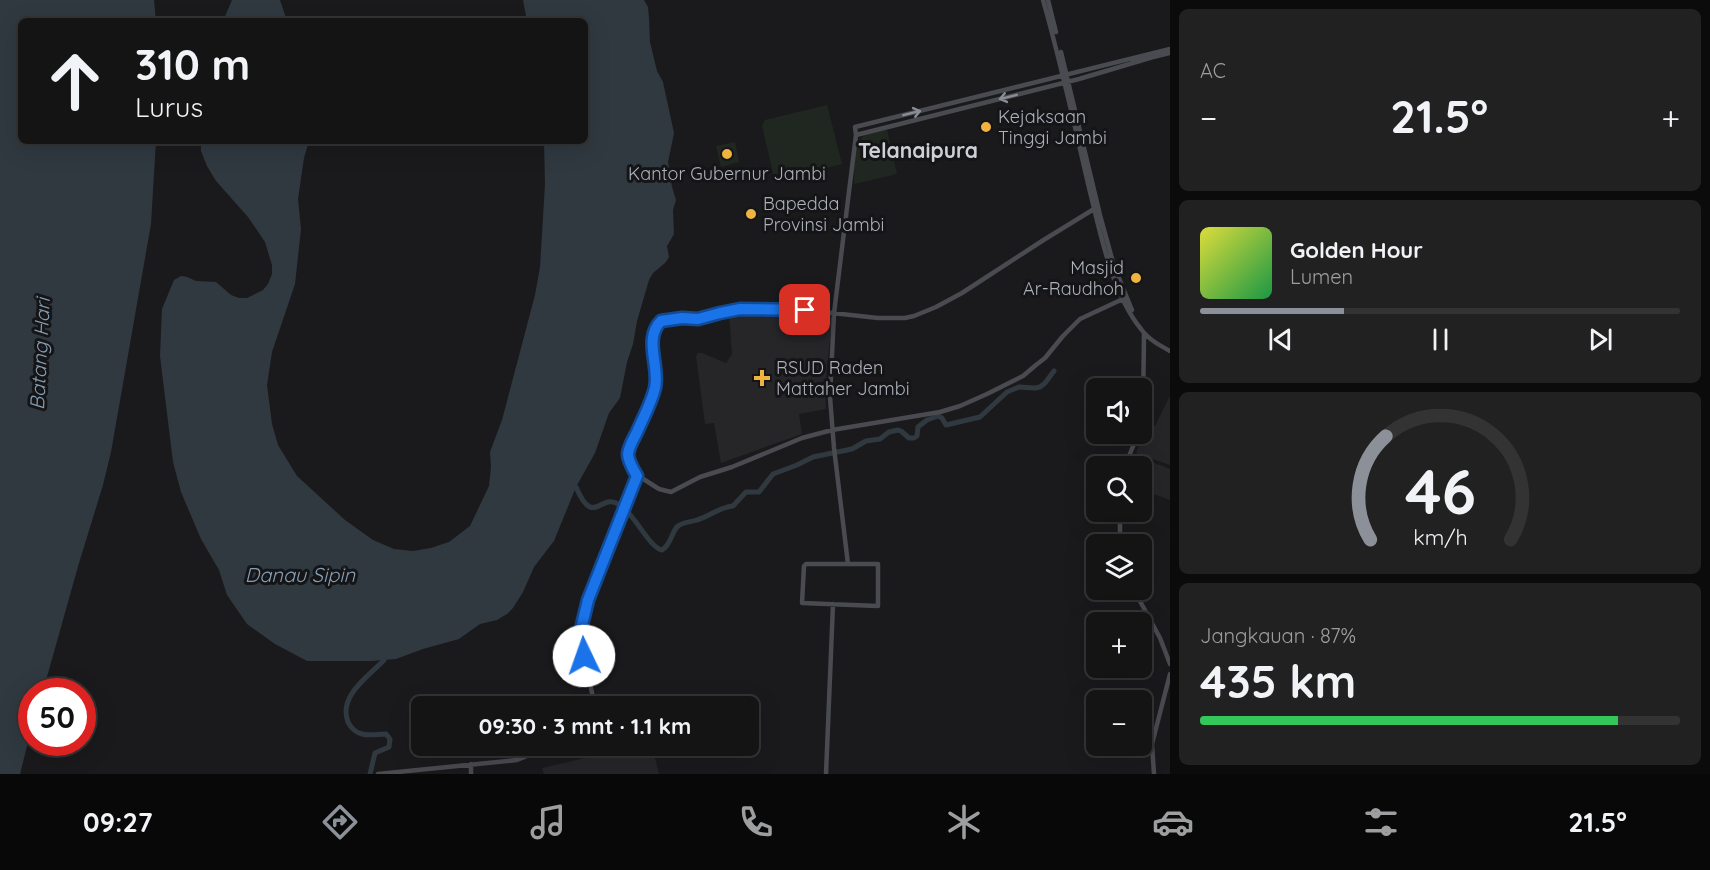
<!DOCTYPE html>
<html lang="id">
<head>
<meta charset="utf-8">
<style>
	body { margin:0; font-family:Quicksand,sans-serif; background:#212122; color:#f1f3f6; height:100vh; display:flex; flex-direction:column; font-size:22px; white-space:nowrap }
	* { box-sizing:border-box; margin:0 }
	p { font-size:20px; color:#9d9ea0 }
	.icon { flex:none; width:33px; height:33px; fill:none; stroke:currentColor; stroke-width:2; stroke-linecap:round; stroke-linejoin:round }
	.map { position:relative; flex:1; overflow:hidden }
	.side { display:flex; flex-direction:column; gap:9px; padding:9px; background:#0b0b0c; width:540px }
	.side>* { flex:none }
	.banner { position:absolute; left:18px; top:18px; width:570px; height:126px; border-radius:9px; box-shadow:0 6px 24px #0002,0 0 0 2px #333334; background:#141415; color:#f1f3f6; overflow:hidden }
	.buttons { position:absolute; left:1086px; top:378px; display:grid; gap:12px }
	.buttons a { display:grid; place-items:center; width:66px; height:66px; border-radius:9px; background:#141415; box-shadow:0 6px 24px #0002,0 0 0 2px #333334; font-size:30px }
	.speed { position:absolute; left:18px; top:678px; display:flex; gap:12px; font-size:30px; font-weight:700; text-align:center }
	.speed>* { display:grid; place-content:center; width:78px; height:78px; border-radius:50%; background:#141415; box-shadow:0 6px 24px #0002,0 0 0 2px #333334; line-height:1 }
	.speed .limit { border:9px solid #d22; background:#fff; color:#111 }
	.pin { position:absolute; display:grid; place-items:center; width:51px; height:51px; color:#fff; margin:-26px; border-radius:12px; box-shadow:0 3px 9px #0006 }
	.me { position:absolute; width:66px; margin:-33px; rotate:357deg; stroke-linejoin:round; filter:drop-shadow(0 0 4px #0008) }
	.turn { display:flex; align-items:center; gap:21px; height:126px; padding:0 18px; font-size:27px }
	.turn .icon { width:78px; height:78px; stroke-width:2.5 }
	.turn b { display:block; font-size:42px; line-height:51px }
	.big { font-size:45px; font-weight:800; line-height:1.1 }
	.side .tile { flex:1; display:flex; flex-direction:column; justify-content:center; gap:9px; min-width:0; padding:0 21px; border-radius:9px; background:#212122 }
	.side .dial { align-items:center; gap:0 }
	.dial svg { height:156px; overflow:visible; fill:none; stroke:#333334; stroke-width:7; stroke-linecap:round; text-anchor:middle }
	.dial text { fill:#f1f3f6; stroke:none }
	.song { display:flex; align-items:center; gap:18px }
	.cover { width:72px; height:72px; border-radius:9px; background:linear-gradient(135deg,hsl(60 70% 55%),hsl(140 70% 35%)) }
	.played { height:6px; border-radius:3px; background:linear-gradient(90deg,#8c9099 30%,#333334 30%) }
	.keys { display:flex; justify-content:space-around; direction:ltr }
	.heat { display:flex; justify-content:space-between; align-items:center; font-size:33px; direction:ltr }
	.charge { height:9px; border-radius:4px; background:linear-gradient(90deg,#34c759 87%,#333334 0) }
	.trip { position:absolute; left:411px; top:696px; width:348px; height:60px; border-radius:9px; background:#141415; box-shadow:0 6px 24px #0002,0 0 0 2px #333334; font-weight:800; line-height:60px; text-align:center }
	.dock { display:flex; height:96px; justify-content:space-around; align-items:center; background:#080808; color:#9d9ea0 }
	.dock .icon { width:42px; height:42px }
	.dock .current { color:#8c9099 }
	.dock b { font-size:27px; color:#f1f3f6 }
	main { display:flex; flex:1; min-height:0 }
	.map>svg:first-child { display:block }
	.built { fill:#262629 }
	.green { fill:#202721 }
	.water { fill:#303940 }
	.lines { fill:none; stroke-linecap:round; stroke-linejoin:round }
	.river { stroke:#303940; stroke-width:5 }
	.secondary { stroke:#494b51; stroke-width:4.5 }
	.oneway { stroke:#8a8d96 }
	.route-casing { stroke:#114b97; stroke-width:15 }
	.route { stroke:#1a73e8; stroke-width:10 }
	.poi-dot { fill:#efb33f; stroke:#151517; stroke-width:2 }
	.labels { text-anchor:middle; stroke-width:6; stroke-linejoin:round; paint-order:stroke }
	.poi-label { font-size:18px; fill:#adb1bb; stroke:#151517; text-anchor:start }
	.water-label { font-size:20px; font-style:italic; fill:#859fb5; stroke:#151517 }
	.quarter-label { font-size:21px; font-weight:bold; fill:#ced0d7; stroke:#151517 }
</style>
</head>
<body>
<main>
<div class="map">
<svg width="1170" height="774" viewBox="0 0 1170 774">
	<rect width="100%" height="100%" fill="#1a1a1c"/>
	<path class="built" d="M773 312 830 315 832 318 825 390 826 409 799 414 802 434 721 463 714 423 705 424 696 356 698 353H702L726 363 732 354 729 313Z
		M1170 396V465L1136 453 1147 425 1155 426Z
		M1136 456 1170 469V500L1142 490V466H1132Z
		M585 746H606L607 750 623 746H652L659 774H544L542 768 589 757Z"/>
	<path class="green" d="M827 105 842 164 780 180 774 177 762 126 765 120Z
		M887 130 897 174 854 184C855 170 851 141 867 134 873 132 880 131 887 130Z
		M735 142 739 162 721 167 716 146Z"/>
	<path class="water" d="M0 0H154L156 21H21V141H156L151 224 111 452 103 485 79 563 43 691 32 692 31 730 20 774H0Z
		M232 0H280L287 21H223Z
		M523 0H644L648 7 649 18 650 42 657 71 663 82 674 133 668 162 672 187 676 200 673 210 674 234 667 246 669 257 665 263 653 273 649 280 637 321 633 344 627 362 620 398 609 413 595 453 576 487 554 541 534 567 523 592 513 608 507 614 497 620 480 624 459 639 423 649 396 659 372 661H307L275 644 247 624 227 595 219 570 201 539 181 492 173 462 160 356 162 309 174 280 181 276 187 277 196 281 216 282 231 295 239 298H247L263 290 268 284 272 274V265L265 242 248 217 216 181 207 166 201 151V141H309L304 158 298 199 301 229 295 284 272 352 267 385 272 424 278 445 297 476 345 520 373 540 394 549 413 551 431 548 449 542 470 526 489 486 491 467 490 452 502 420 535 295 540 267 545 184 544 141H585V21H527Z"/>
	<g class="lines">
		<path class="river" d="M576 487C593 527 600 495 616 503 634 511 648 547 662 550 672 544 671 532 678 526 683 522 691 522 697 520 710 516 720 507 733 506L746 492H759L773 474 797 465 813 457 852 449 866 441 880 439 889 432 898 430 901 431 909 438H914L917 436 918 427 927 420 938 416 942 418 946 425 980 417 1007 392 1019 387 1035 388 1040 387 1045 383 1054 371
			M370 774 375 753 389 747 390 739 386 734C378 734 369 736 362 734 356 733 350 727 348 722 338 696 368 677 384 660"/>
		<path class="secondary" d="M1043 0C1061 63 1075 128 1090 192 1101 236 1112 293 1141 329 1148 339 1159 345 1170 351
			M1048 0 1056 32
			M1061 52 1100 215 1114 266 1132 310
			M856 135 1079 79 1153 57 1170 53
			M1094 209 1042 241 962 293 936 307 914 316 905 318H878L805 310 755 308 720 313 698 319 682 318 661 321 654 329 652 339 656 367 655 387 628 454 629 460 637 475 659 489 671 492 700 477 732 467 802 438 832 430 940 412 960 406 987 394 1023 376 1036 365 1045 358 1063 336 1080 319 1123 299
			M1142 426 1143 412 1144 333
			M1125 466 1138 434
			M1120 512V544
			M806 564H878V606L802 603 804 566Z
			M848 564 834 448 830 397 834 313 856 135 855 127 1170 49
			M1134 590 1160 638 1170 664
			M595 706 582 649 581 629 583 617 598 573 637 475
			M378 774 517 760 552 746
			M471 774V764
			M826 774 833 604
			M1154 774 1152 744 1170 674"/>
	</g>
	<defs><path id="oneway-shaft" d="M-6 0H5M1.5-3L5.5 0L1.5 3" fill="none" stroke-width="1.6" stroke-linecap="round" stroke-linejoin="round" transform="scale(1.5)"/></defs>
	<g class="oneway">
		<use href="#oneway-shaft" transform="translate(1008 97) rotate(166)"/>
		<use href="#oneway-shaft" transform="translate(912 113) rotate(-14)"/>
	</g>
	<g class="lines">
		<g class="route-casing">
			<path id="route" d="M584 656 581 629 588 600 637 476C633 469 628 461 628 454 629 446 634 438 637 432 643 418 651 404 655 388 660 366 643 339 661 321L682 318 698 319 720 313 740 309 805 310"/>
		</g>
		<use href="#route" class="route"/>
	</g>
	<g class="poi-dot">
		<circle cx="986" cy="127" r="6"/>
		<circle cx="727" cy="154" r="6"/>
		<circle cx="751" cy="214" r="6"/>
		<circle cx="1136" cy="278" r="6"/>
		<path d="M759 369h6v6h6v6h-6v6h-6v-6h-6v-6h6z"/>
	</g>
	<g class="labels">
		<g class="poi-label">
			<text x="998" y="123">Kejaksaan<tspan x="998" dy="21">Tinggi Jambi</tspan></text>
			<text x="727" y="180" text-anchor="middle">Kantor Gubernur Jambi</text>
			<text x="763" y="210">Bapedda<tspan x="763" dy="21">Provinsi Jambi</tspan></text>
			<text x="1124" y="274" text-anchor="end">Masjid<tspan x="1124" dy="21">Ar-Raudhoh</tspan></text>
			<text x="776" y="374">RSUD Raden<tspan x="776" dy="21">Mattaher Jambi</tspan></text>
		</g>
		<g class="water-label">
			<text transform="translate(40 354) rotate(-87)" y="7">Batang Hari</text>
			<text x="300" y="582">Danau Sipin</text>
		</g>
		<g class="quarter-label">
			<text x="918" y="158">Telanaipura</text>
		</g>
	</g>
</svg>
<div class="buttons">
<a><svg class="icon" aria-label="sound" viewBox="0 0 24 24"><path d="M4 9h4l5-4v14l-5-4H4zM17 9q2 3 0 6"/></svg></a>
<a><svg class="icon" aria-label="search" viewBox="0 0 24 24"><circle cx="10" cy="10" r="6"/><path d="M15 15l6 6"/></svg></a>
<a><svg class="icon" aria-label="layers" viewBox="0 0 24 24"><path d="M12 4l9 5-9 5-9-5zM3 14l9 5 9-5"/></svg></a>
<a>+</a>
<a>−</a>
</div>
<div class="speed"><div class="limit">50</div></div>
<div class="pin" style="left:805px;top:310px;background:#d93025"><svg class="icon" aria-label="arrive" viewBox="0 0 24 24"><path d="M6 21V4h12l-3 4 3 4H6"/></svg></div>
<svg class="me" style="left:584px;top:656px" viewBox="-20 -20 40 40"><circle r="19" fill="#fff"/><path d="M0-13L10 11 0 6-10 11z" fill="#1a73e8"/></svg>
<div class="trip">09:30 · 3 mnt · 1.1 km</div>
<div class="banner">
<div class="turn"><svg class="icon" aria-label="ahead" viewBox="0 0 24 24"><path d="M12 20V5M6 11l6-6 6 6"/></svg><div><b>310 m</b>Lurus</div></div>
</div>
</div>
<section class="side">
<div class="tile"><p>AC</p>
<div class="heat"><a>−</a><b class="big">21.5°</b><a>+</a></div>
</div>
<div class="tile">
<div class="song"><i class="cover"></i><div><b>Golden Hour</b><p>Lumen</p></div></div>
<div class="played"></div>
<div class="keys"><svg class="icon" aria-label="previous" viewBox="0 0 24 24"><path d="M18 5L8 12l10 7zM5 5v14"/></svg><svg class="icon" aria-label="pause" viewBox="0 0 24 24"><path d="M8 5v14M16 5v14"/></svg><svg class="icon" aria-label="next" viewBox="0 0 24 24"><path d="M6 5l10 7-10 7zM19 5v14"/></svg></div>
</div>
<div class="tile dial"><svg viewBox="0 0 100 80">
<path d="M14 69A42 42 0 1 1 86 69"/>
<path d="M14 69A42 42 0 0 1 22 16" stroke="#8c9099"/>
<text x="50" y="56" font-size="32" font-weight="700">46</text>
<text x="50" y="72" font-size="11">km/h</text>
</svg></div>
<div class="tile"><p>Jangkauan · 87%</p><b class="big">435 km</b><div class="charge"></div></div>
</section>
</main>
<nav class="dock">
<b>09:27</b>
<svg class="icon current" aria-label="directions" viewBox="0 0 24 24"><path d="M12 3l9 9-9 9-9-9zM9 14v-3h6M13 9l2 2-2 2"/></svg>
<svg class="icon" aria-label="music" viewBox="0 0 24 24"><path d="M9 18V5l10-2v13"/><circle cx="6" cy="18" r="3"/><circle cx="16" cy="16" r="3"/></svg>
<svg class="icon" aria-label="phone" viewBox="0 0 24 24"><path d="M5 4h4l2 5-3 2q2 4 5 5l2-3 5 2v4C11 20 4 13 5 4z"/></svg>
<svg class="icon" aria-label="climate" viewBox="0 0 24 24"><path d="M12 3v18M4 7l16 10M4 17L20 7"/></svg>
<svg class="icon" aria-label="car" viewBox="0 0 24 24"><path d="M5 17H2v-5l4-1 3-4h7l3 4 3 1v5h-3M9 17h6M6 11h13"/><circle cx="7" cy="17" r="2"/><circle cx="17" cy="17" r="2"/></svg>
<svg class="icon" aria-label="filters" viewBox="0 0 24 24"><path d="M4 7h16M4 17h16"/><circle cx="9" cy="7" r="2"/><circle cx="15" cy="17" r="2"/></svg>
<b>21.5°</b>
</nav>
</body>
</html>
